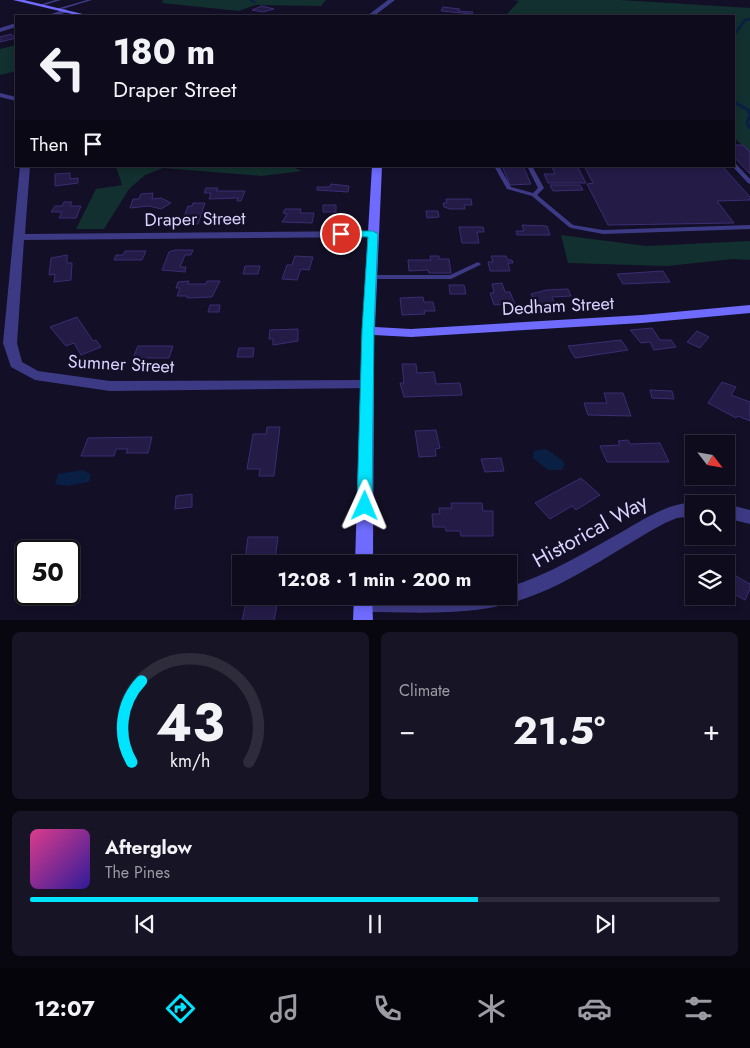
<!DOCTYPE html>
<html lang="en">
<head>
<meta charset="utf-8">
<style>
	body { margin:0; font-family:Jost,sans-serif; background:#171425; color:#f1f3f6; height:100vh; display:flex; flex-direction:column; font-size:19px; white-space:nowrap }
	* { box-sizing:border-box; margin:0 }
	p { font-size:16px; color:#9b9ba3 }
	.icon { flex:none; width:28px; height:28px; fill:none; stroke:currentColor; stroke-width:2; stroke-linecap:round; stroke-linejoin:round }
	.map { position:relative; height:620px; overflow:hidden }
	.details { display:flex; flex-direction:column; gap:12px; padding:12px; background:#08060f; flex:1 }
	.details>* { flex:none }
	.guide { position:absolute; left:15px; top:15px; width:720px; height:152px; border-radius:0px; box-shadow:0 2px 8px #0003,0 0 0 1px #2e2b3b; background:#0e0b1c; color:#f1f3f6; overflow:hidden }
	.needle { width:32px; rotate:121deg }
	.fabs { position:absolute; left:685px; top:435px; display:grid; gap:10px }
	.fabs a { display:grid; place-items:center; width:50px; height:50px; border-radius:0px; background:#0e0b1c; box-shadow:0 2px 8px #0003,0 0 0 1px #2e2b3b; font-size:25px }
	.speed { position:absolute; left:15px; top:540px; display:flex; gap:10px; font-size:25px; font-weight:700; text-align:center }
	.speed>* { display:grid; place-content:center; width:65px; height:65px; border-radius:50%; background:#0e0b1c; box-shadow:0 2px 8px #0003,0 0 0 1px #2e2b3b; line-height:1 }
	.speed .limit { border:2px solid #111; border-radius:8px; background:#fff; color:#111 }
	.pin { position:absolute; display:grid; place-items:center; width:42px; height:42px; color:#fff; margin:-21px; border:2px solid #fff; border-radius:50%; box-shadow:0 1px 5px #0007 }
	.me { position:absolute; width:55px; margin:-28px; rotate:1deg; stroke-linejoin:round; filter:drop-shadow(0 0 4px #0008) }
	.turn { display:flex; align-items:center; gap:18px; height:105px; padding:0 15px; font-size:22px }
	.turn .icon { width:65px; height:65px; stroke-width:2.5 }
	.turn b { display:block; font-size:35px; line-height:42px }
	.then { display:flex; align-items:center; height:48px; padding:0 15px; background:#0003; gap:10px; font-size:19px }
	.big { font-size:38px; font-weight:700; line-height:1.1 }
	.details .tile { flex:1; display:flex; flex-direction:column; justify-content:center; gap:8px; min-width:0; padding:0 18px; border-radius:8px; background:#171425 }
	.details .dial { align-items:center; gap:0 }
	.dial svg { height:130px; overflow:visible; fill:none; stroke:#2e2b3b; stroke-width:7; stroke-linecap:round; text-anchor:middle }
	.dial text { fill:#f1f3f6; stroke:none }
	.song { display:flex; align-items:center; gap:15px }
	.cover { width:60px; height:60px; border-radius:8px; background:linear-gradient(135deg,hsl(330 70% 55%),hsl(250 70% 35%)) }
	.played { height:5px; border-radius:2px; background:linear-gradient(90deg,#00e5ff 65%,#2e2b3b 65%) }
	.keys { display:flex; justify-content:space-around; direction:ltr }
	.heat { display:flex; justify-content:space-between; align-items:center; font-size:28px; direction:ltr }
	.details .tiles { flex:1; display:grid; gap:12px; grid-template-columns:1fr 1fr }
	.tile:last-child { grid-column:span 2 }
	.trip { position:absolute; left:232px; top:555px; width:285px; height:50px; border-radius:0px; background:#0e0b1c; box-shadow:0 2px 8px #0003,0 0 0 1px #2e2b3b; font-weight:700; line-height:50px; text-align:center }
	.menu { display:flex; height:80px; justify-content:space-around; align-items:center; background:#06040b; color:#9b9ba3 }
	.menu .icon { width:35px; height:35px }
	.menu .current { color:#00e5ff }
	.menu b { font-size:22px; color:#f1f3f6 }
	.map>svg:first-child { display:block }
	.green { fill:#12302f }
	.water { fill:#0a1f44 }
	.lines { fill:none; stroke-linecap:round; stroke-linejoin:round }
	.stream-far1 { stroke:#0a1f44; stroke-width:2.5 }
	.stream { stroke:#0a1f44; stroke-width:3 }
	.building { fill:#241b47; stroke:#3b2d73 }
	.service { fill:#3d3a85; fill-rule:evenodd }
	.minor { fill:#3d3a85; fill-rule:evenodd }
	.tertiary { fill:#3d3a85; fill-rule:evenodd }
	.secondary { fill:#6f6bff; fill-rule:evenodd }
	.route { fill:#00e5ff; stroke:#0095a6 }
	.labels { text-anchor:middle; stroke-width:5; stroke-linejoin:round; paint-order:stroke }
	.street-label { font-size:18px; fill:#d9d4ff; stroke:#130f26 }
	.near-street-label { font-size:21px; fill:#d9d4ff; stroke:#130f26 }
</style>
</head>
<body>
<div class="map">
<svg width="750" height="621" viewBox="0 0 750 621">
	<rect width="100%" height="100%" fill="#130f26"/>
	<path class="green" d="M163 0H326L321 6 255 5 239 11 162 3Z
		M513 0H621L750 8V152L734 138V16H505L519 1Z
		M16 45V71L0 75V49Z
		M116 166H290L302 171 262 176 163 168 145 175 129 189 104 229H76L96 189 122 185Z
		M561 235 646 246 750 241V260L733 259 667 266 568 263Z"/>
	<path class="water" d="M546 449 563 461 565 465 562 470H548L533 458 534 451Z
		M83 470 91 475 89 482 67 486 55 484 58 474Z"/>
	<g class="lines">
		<path class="stream-far1" d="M251 0 254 2
			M734 35 745 20 750 19"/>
		<path class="stream" d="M734 102 748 110 750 114 747 123 750 128"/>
	</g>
	<path class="building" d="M262 6 274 9 263 12 252 10Z
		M443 7 460 9 458 11 473 12 472 14 441 11Z
		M11 34 16 38 0 42V37Z
		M734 145H743L750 152V174L734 157Z
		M502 166H523L531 184 510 185Z
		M577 166 586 183H548L544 174H555L552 167 536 166H579Z
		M584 166 723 167 750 197V200L717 201 734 223 608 225 587 184 593 183Z
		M70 173V179L78 178V183L55 186V174Z
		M331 184 349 186 348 192 317 190V187H330Z
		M550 185H580L583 190 553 191Z
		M206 188H218L216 191H245L241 201H237L238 198 209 199 211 193H204Z
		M153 193 152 199 161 198 171 203 161 209 149 206 130 208 133 199H139L141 194Z
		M446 199H471L472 205H464L465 209H450L444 207 443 203H447Z
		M64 202H72L70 206H81L76 218H59L62 212H51L55 206H62Z
		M193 203H205L198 224H181L188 206H192Z
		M323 205H336V212H323Z
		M285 209H301L300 213H314L312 223 282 222 287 214 283 213Z
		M426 211H438L439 217 427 218Z
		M522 225 547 226 550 235H517L516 231H524Z
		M459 227H483L484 232H477L479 243H462Z
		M175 250H193L191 255H185L180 267H186L185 272 162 270 169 252Z
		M125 251H146L142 260H114L116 255H123Z
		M67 255V263H72L71 280 54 282 55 274 49 275 51 258Z
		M295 256 313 257 309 270 301 269 297 280 282 279 287 265H292Z
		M430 256H439V259H449L451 273H429L428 270 409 271 408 260H431Z
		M491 256H506L508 260H512L513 263H508L510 271H490L488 262H493Z
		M245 266H260L258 274H243Z
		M663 271 670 282 623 284 617 274Z
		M189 281 188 284H206L207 281H220L212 297 187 298V296H177L180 288H176L178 282Z
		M502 283 505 292H510L515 304 494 305 490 293H494L492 284Z
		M449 285H464L466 294H450Z
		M568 289 571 296 552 297 554 302 550 303 551 305 538 303 536 297H532L531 294 546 290Z
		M423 297 424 302H433L435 311H424L425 314 402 315 400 298Z
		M210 305H220L219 312H208Z
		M77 317 93 341 96 340 101 347 81 355 74 343 66 346 50 327Z
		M652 328 660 340H671L676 347 654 350 650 342 641 343 630 330Z
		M298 329V341L273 345V339H269L270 330Z
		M697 331 709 337 700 348 687 342Z
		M621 340 628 350 575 358 568 346Z
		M138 346H173L169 358H133Z
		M239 348H254L253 357H237Z
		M402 364H416L417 373 434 372 436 384 460 383 462 395 404 397 400 383H404Z
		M722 382 736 387 731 395 750 402V421L738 416 736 418 708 403Z
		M650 390 672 391 674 399 652 398Z
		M604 393H623L631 416 588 415 584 403H607Z
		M267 427H280L274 476H259L260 469H247L253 434H266Z
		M436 430 440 448 435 449 436 456 419 457 415 431Z
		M152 437 148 453H126L128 449H116L114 456H81L88 438Z
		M628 440 630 444 660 443 669 462H607L600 446 620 445 618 441Z
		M501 458 504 471 485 472 481 459Z
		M581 478 600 495 576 510 572 506 550 519 535 503Z
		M192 494V507L175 509 176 496Z
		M451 503H482L483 511H493V536H461L460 531H446L445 527H433L432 514H440L439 508H452Z
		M248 537H278L275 560H245Z
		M714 557 729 565 727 571 750 584V589L745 600 726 590V564H706L708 561 711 562Z
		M246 602 277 605 274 621H242Z"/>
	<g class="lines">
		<path class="service" d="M55 0H61L41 6 39 5Z
			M87 0H92L59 10 56 9Z
			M78 13 79 15 67 16 68 15Z
			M734 164H736L750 179V184L748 183 732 166H734Z
			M494 166H499L511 187 533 193 538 188 527 166H532L544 188 537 195 573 225 603 230 750 225V229L603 234 571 228 569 227 532 196 507 189Z
			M478 262 481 264 480 265 451 279H370L367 277 370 275H450Z"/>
		<path class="minor" d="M66 9 68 12 54 16H45Z
			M16 23V27L0 32V28Z
			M0 93 16 97V101L0 97Z
			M20 166H30L25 234 373 231 378 234 373 237 24 240 17 343 22 362 38 371 110 381 367 380 372 382 374 385 372 388 110 391 35 380 11 367 3 343Z
			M694 502 698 504H694V516L677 518 665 523C613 551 565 589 507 604 461 616 410 612 363 612L356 610 354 604 356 598 361 596H509V587C548 575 584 553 620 533 644 519 666 504 694 502Z
			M726 504 750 510V524L726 518Z"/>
		<path class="tertiary" d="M388 0H395L374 16H367Z"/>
		<path class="secondary" d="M13 0H24L91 16H81Z
			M372 166H382L375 327 411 329 642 315 750 305V313L642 323 411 337 374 335 373 564H355L362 331Z
			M354 596H372L373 621H353Z"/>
	</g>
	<path class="route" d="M341 231H373L378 234 374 330 372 506 370 510 365 512 359 510 357 506 362 330 368 237 337 236 336 234Z"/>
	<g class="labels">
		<g class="street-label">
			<text transform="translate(195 219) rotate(-1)" y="6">Draper Street</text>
			<text transform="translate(558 306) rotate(-3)" y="6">Dedham Street</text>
			<text transform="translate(121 364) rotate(3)" y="6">Sumner Street</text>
		</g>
		<g class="near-street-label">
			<text transform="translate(590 531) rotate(-29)" y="7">Historical Way</text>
		</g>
	</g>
</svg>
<div class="fabs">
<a><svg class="needle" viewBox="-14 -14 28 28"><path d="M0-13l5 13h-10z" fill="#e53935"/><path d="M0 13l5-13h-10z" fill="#9b9ba3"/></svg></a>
<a><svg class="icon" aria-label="search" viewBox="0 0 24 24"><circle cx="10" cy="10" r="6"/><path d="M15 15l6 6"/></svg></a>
<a><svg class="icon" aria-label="layers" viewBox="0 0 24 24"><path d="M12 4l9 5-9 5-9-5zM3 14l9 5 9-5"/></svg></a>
</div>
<div class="speed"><div class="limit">50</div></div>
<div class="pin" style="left:341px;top:234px;background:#d93025"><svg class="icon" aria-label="arrive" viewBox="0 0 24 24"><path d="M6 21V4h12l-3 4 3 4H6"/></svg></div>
<svg class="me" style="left:365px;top:506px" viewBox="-20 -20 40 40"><path d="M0-17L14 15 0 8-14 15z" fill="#00e5ff" stroke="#fff" stroke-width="4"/></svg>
<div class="trip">12:08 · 1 min · 200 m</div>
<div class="guide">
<div class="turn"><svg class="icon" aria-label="left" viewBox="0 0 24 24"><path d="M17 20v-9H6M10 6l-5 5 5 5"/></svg><div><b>180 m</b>Draper Street</div></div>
<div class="then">Then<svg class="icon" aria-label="arrive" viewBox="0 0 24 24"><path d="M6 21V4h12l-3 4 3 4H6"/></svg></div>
</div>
</div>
<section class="details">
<div class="tiles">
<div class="tile dial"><svg viewBox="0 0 100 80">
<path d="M14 69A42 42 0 1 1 86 69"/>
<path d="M14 69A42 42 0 0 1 20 19" stroke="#00e5ff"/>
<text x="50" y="56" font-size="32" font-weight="700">43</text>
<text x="50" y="72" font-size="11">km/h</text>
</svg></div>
<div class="tile"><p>Climate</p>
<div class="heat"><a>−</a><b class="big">21.5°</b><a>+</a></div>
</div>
<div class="tile">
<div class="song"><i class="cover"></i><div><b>Afterglow</b><p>The Pines</p></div></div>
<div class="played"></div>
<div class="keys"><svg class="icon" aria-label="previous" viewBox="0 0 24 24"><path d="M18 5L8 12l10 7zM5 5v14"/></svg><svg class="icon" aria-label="pause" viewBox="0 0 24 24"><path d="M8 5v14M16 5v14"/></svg><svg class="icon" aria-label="next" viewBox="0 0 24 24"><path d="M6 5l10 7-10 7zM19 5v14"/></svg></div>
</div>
</div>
</section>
<nav class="menu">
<b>12:07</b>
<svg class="icon current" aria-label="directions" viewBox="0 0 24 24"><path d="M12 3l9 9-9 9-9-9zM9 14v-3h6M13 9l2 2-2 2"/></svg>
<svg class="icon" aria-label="music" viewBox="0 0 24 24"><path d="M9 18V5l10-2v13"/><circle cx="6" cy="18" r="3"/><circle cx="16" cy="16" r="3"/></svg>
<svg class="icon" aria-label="phone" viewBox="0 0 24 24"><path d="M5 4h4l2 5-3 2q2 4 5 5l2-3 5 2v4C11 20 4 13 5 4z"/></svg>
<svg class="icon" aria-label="climate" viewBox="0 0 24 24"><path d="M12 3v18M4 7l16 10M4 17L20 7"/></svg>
<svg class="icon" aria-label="car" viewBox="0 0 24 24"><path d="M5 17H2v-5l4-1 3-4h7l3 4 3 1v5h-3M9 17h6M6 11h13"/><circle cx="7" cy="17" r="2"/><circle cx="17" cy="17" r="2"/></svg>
<svg class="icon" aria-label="filters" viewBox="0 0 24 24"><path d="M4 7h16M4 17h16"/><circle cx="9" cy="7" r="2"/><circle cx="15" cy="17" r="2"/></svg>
</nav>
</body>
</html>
